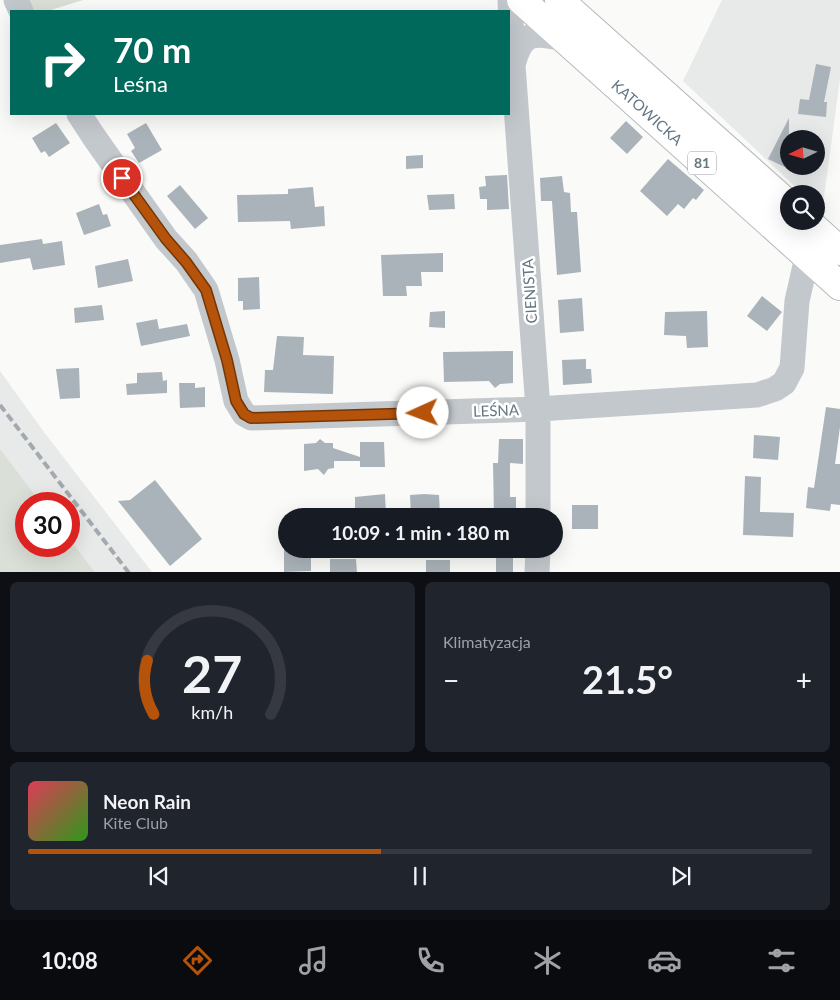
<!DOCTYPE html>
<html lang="pl">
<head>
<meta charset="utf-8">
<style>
	body { margin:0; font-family:Lato,sans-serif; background:#20242c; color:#f1f3f6; height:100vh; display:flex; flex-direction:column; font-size:19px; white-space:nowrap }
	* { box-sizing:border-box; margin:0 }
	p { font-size:16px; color:#9ea1a6 }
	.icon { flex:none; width:28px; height:28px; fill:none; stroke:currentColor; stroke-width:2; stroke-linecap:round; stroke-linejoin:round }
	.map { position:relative; height:572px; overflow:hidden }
	.side { display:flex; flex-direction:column; gap:10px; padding:10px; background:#0d0f14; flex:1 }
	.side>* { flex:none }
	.guide { position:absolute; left:10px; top:10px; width:500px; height:105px; border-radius:0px; box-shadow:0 5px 20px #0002; background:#00695c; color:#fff; overflow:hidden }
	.needle { width:32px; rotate:265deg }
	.buttons { position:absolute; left:780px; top:130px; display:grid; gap:10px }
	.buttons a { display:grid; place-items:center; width:45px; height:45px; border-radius:50%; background:#171b24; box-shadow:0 5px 20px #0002; font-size:25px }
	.speed { position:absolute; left:15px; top:492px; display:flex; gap:10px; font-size:25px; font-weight:700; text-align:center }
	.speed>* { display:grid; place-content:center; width:65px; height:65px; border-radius:50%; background:#171b24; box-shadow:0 5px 20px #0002; line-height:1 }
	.speed .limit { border:8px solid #d22; background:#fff; color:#111 }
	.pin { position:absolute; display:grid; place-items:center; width:42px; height:42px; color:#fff; margin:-21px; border:2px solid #fff; border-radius:50%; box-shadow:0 1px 5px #0007 }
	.me { position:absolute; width:55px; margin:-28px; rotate:268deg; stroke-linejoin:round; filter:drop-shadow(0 0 4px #0008) }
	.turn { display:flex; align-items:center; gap:18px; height:105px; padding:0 20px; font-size:22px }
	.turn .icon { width:65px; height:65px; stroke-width:2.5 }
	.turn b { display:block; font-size:35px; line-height:42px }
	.big { font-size:38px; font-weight:700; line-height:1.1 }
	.side .widget { flex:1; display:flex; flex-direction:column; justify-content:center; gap:8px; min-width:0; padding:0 18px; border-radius:8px; background:#20242c }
	.side .dial { align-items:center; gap:0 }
	.dial svg { height:130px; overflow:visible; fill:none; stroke:#363941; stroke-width:7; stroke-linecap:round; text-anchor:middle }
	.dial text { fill:#f1f3f6; stroke:none }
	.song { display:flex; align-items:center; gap:15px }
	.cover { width:60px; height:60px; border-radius:8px; background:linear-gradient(135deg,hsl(350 70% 55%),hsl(110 70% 35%)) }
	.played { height:5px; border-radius:2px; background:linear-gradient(90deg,#b45309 45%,#363941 45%) }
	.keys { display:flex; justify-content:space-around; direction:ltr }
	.heat { display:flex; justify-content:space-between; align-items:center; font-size:28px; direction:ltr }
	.side .tiles { flex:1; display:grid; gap:10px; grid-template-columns:1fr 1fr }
	.widget:last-child { grid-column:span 2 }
	.trip { position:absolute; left:278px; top:508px; width:285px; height:50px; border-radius:25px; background:#171b24; box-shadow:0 5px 20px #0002; font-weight:700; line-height:50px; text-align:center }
	.tabs { display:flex; height:80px; justify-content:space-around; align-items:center; background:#090b0e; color:#9ea1a6 }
	.tabs .icon { width:35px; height:35px }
	.tabs .selected { color:#b45309 }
	.tabs b { font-size:22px; color:#f1f3f6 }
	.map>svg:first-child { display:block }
	.built { fill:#e8e9e9; fill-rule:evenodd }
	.green { fill:#dadfd7 }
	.building { fill:#aab3b9 }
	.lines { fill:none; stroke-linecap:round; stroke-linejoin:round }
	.major-casing { stroke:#b5babe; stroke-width:30 }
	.minor { stroke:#c3c8cc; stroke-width:25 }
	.major { stroke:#fff; stroke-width:28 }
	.rail { stroke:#a2aab0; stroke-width:4; stroke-dasharray:8 4; stroke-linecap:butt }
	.route-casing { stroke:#753606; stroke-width:12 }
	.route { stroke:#b45309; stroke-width:9 }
	.labels { text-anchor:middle; stroke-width:5; stroke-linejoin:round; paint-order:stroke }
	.shield { fill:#fff; stroke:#939fa8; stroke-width:1 }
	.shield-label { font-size:14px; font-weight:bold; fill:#657683 }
	.street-label { font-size:15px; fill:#657683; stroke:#fff }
</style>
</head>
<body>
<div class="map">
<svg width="840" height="573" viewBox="0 0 840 573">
	<rect width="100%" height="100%" fill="#fafaf8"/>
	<path class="built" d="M722 0H840V79L822 211 816 206V194H803L683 81ZM789 139H816V166H789Z
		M0 371 44 432 152 572H95L69 538V504H42L0 449Z"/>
	<path class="green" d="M24 0H83L48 11H28Z
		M0 449 42 504H26V546H69V538L95 572H0Z"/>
	<path class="building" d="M816 64 831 67 824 102H827L826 117 798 114 800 99 809 100Z
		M789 118V169L768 159Z
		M626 121 643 137 627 154 610 138Z
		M56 123 70 143 49 157 45 151 41 153 32 138Z
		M146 123 162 150 139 163 131 151 135 148 127 134Z
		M423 155V168L406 169V156Z
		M668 159 704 190 696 200 693 198 684 209 678 204 667 216 640 191Z
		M507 175 509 209 487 210V199H480L479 187 486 186 485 176Z
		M562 176 564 192 570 193 571 212H577L581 272 557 275 552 201H541L540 178Z
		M180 185 208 218 195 229 167 196Z
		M313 187 315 207 324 206 325 226 291 229 290 221 238 222 237 195 288 194V189Z
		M454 194 455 209 429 210 427 195Z
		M99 204 103 215 107 214 111 226 84 235 76 213Z
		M42 239 43 244 62 241 65 265 33 270 30 258 0 263V245Z
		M443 253V272H421L422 286H406L407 296H383L381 255Z
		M128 259 133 281 98 288 95 266Z
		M259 277 260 309 243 310V301H238V278Z
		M762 296 782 312 767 331 747 316Z
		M582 298 584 331 560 333 558 300Z
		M102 305 104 320 75 323 74 308Z
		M445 311V328L429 327 430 312Z
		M707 311 708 347 687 348 686 336 664 335 665 312Z
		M157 319 159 329 187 324 190 336 141 346 136 323Z
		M277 336 304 337 303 355 334 356 333 394 264 392 265 370H273Z
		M513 351V383L500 384 495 388 489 381 444 382 443 352Z
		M586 359V369H591L592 383 563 385 562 360Z
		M79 368 80 398 60 399 56 369Z
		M162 372 163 381 167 380V393L127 395 126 384 137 383V373Z
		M179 383H195V388L205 387V407L180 408Z
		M826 407 840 409V427L835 464H840V505L831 504 830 511 806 508 808 487 814 488Z
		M754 435 780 437 778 460 753 458Z
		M320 439 325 443H333V448L360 457V442H384L385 467H360V461H334V468L328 469 324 475 318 469 304 471V444L316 443Z
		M499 439H523V464L510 463V497H516V516H494L493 463H503H498Z
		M745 476 761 477 760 512 794 513 793 537 743 535Z
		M155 480 202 539 170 566 118 501 130 500Z
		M385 494 386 515 355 514V497Z
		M424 494 439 495 440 516H411L410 495Z
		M572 505H598V529H572Z
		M284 549H311V571L284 572Z
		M496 554H513V573H496Z
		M330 559H356L357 573H330Z
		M426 560H450V573H426Z"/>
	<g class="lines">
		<g class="major-casing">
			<g id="major">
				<path id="s1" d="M521 0 840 286"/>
				<path d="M559 0 789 205"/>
				<path d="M807 221 840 251"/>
			</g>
		</g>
		<path class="minor" d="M16 0 21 11
			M510 0 513 65 538 409V516
			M513 65C522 31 533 32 565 39
			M79 114 94 137 166 239 186 261 206 290 227 360 236 401 244 414 251 418 538 409 757 395 775 389 784 383 792 368 797 301 807 257
			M537 573 538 549"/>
		<use href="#major" class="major"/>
		<path class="rail" d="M0 405 129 573"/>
	</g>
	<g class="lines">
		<g class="route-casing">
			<path id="route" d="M122 178 166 239 186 262 206 290 227 360 236 401 244 414 251 418 423 413"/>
		</g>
		<use href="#route" class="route"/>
	</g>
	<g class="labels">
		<rect class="shield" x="688" y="151.5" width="28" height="23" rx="4"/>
		<g class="shield-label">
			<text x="702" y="168">81</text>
		</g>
		<g class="street-label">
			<text dy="5" stroke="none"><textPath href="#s1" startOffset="169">KATOWICKA</textPath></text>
			<text transform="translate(530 291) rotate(-94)" y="5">CIENISTA</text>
			<text transform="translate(496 411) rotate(-2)" y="5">LEŚNA</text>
		</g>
	</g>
</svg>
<div class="buttons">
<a><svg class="needle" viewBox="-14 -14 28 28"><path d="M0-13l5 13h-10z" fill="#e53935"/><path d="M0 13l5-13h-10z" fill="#9ea1a6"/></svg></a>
<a><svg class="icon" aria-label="search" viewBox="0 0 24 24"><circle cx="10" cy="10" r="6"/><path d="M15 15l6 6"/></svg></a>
</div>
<div class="speed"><div class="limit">30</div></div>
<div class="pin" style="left:122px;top:178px;background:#d93025"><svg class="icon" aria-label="arrive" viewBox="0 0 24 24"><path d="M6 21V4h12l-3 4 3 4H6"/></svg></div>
<svg class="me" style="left:423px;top:413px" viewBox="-20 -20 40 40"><circle r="19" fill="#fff"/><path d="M0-13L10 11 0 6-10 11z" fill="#b45309"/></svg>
<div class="trip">10:09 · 1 min · 180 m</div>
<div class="guide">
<div class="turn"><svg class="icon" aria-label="right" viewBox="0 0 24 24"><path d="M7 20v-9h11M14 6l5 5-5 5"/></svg><div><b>70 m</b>Leśna</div></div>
</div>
</div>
<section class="side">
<div class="tiles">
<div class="widget dial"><svg viewBox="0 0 100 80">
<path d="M14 69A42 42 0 1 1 86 69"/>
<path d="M14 69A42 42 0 0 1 10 36" stroke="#b45309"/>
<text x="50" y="56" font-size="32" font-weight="700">27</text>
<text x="50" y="72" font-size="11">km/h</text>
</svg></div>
<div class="widget"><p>Klimatyzacja</p>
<div class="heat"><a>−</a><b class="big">21.5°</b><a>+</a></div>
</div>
<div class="widget">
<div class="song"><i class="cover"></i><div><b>Neon Rain</b><p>Kite Club</p></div></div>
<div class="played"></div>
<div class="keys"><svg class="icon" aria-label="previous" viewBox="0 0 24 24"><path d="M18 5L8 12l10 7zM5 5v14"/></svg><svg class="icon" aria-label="pause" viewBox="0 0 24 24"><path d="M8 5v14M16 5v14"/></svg><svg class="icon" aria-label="next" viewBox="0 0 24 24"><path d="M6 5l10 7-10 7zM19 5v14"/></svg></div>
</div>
</div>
</section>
<nav class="tabs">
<b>10:08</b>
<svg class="icon selected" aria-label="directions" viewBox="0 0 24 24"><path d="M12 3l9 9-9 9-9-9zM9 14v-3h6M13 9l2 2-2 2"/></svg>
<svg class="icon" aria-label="music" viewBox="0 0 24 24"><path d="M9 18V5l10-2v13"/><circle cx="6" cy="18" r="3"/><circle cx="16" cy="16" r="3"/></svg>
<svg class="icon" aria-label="phone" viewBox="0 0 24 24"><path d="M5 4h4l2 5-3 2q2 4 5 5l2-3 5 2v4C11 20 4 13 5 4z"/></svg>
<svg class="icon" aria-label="climate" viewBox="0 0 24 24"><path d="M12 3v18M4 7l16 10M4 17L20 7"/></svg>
<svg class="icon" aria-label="car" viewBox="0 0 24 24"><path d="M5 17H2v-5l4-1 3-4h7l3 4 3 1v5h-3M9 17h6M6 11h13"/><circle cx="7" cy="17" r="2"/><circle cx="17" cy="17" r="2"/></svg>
<svg class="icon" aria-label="filters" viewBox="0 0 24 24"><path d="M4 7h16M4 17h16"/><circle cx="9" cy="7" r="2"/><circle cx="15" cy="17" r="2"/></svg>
</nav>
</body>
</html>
